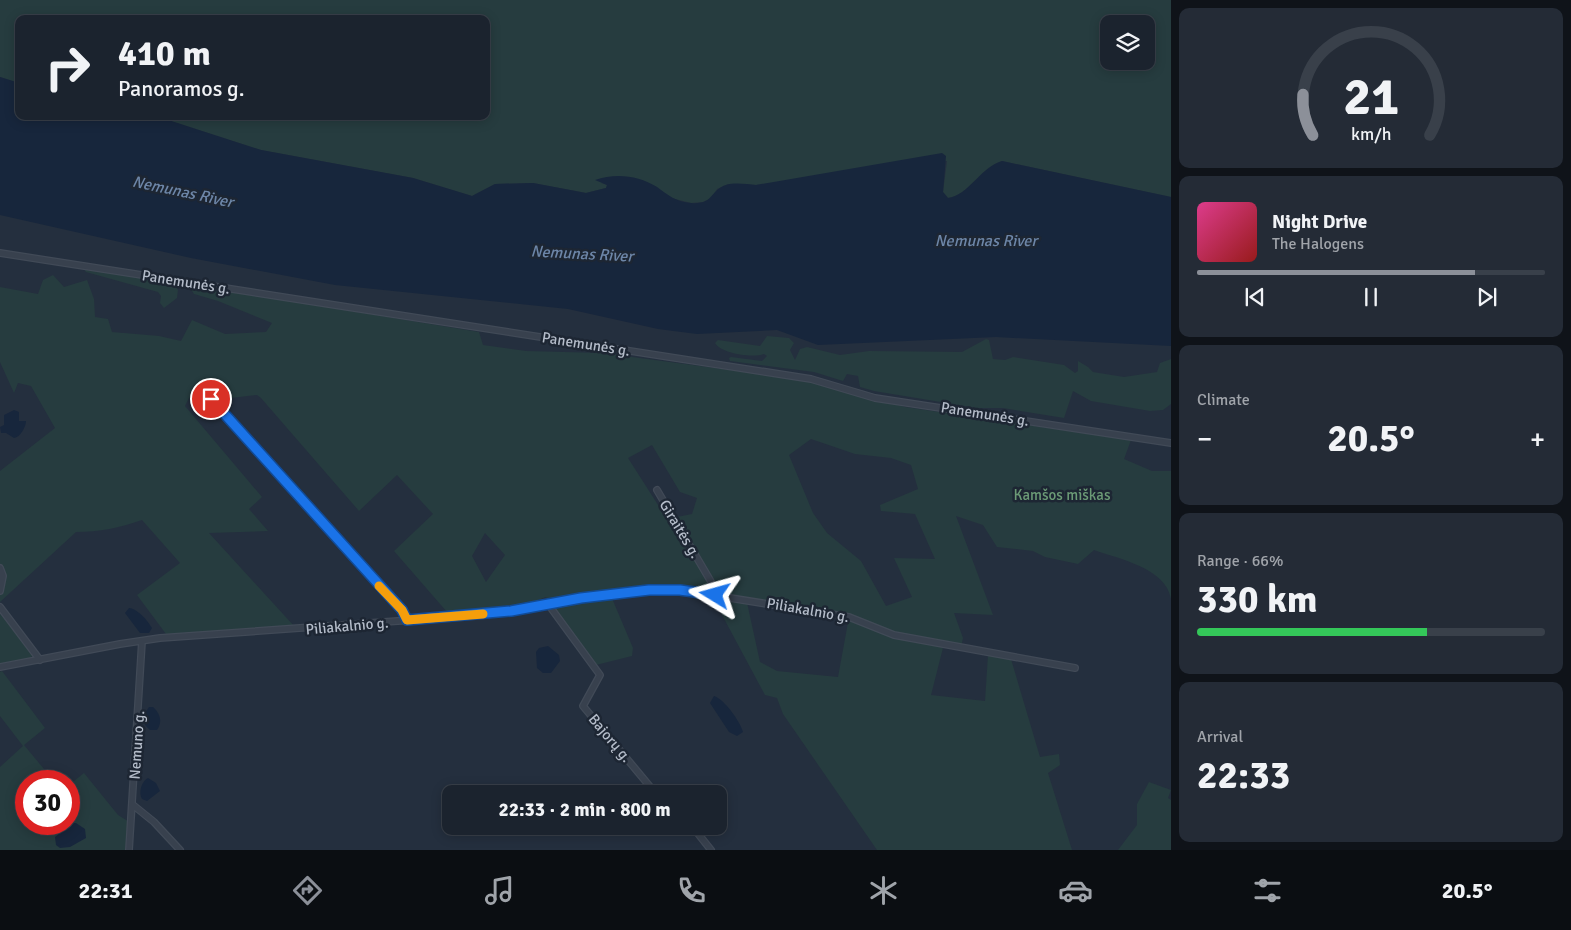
<!DOCTYPE html>
<html lang="en">
<head>
<meta charset="utf-8">
<style>
	body { margin:0; font-family:Signika,sans-serif; background:#242b36; color:#f1f3f6; height:100vh; display:flex; flex-direction:column; font-size:19px; white-space:nowrap }
	* { box-sizing:border-box; margin:0 }
	p { font-size:16px; color:#a0a4aa }
	.icon { flex:none; width:28px; height:28px; fill:none; stroke:currentColor; stroke-width:2; stroke-linecap:round; stroke-linejoin:round }
	.map { position:relative; flex:1; overflow:hidden }
	.panel { display:flex; flex-direction:column; gap:8px; padding:8px; background:#0f1319; width:400px }
	.panel>* { flex:none }
	.guide { position:absolute; left:15px; top:15px; width:475px; height:105px; border-radius:10px; box-shadow:0 2px 12px #0003,0 0 0 1px #39404a; background:#1b232e; color:#f1f3f6; overflow:hidden }
	.buttons { position:absolute; left:1100px; top:15px; display:grid; gap:10px }
	.buttons a { display:grid; place-items:center; width:55px; height:55px; border-radius:10px; background:#1b232e; box-shadow:0 2px 12px #0003,0 0 0 1px #39404a; font-size:25px }
	.speed { position:absolute; left:15px; top:770px; display:flex; gap:10px; font-size:25px; font-weight:700; text-align:center }
	.speed>* { display:grid; place-content:center; width:65px; height:65px; border-radius:50%; background:#1b232e; box-shadow:0 2px 12px #0003,0 0 0 1px #39404a; line-height:1 }
	.speed .limit { border:8px solid #d22; background:#fff; color:#111 }
	.pin { position:absolute; display:grid; place-items:center; width:42px; height:42px; color:#fff; margin:-21px; border:2px solid #fff; border-radius:50%; box-shadow:0 1px 5px #0007 }
	.me { position:absolute; width:55px; margin:-28px; rotate:278deg; stroke-linejoin:round; filter:drop-shadow(0 0 4px #0008) }
	.turn { display:flex; align-items:center; gap:18px; height:105px; padding:0 20px; font-size:22px }
	.turn .icon { width:65px; height:65px; stroke-width:2.5 }
	.turn b { display:block; font-size:35px; line-height:42px }
	.big { font-size:38px; font-weight:800; line-height:1.1 }
	.panel .card { flex:1; display:flex; flex-direction:column; justify-content:center; gap:8px; min-width:0; padding:0 18px; border-radius:10px; background:#242b36 }
	.panel .dial { align-items:center; gap:0 }
	.dial svg { height:130px; overflow:visible; fill:none; stroke:#39404a; stroke-width:7; stroke-linecap:round; text-anchor:middle }
	.dial text { fill:#f1f3f6; stroke:none }
	.song { display:flex; align-items:center; gap:15px }
	.cover { width:60px; height:60px; border-radius:8px; background:linear-gradient(135deg,hsl(330 70% 55%),hsl(0 70% 35%)) }
	.played { height:5px; border-radius:2px; background:linear-gradient(90deg,#8c9099 80%,#39404a 80%) }
	.keys { display:flex; justify-content:space-around; direction:ltr }
	.heat { display:flex; justify-content:space-between; align-items:center; font-size:28px; direction:ltr }
	.charge { height:8px; border-radius:4px; background:linear-gradient(90deg,#34c759 66%,#39404a 0) }
	.trip { position:absolute; left:442px; top:785px; width:285px; height:50px; border-radius:10px; background:#1b232e; box-shadow:0 2px 12px #0003,0 0 0 1px #39404a; font-weight:800; line-height:50px; text-align:center }
	.menu { display:flex; height:80px; justify-content:space-around; align-items:center; background:#0b0e12; color:#a0a4aa }
	.menu .icon { width:35px; height:35px }
	.menu .on { color:#8c9099 }
	.menu b { font-size:22px; color:#f1f3f6 }
	main { display:flex; flex:1; min-height:0 }
	.map>svg:first-child { display:block }
	.green { fill:#263c3f; fill-rule:evenodd }
	.water { fill:#17263c }
	.lines { fill:none; stroke-linecap:round; stroke-linejoin:round }
	.street-casing { stroke:#414a57; stroke-width:8 }
	.street { stroke:#38414e; stroke-width:5.5 }
	.route-casing { stroke:#114b97; stroke-width:12 }
	.route { stroke:#1a73e8; stroke-width:9 }
	.slow { stroke:#f59e0b; stroke-width:9 }
	.labels { text-anchor:middle; stroke-width:5; stroke-linejoin:round; paint-order:stroke }
	.street-label { font-size:15px; fill:#b4bcc9; stroke:#1d2633 }
	.park-label { font-size:15px; fill:#6b9a76; stroke:#1d2633 }
	.water-label { font-size:16px; font-style:italic; fill:#6d86a8; stroke:#1d2633 }
</style>
</head>
<body>
<main>
<div class="map">
<svg width="1171" height="850" viewBox="0 0 1171 850">
	<rect width="100%" height="100%" fill="#242f3e"/>
	<path class="green" d="M0 0H1171V197L1002 161C981 167 968 196 948 198L943 192 947 161 756 185 728 184 717 189 712 198 703 202 691 203 671 198 655 186 601 183 607 185 606 188 586 193 533 183 495 184 472 196 413 178 261 150 168 120 127 116H486V19H19V83L0 77ZM1109 24H1146V61H1109Z
		M85 266 174 282 178 290 177 298 164 308 160 303 161 296 158 292 86 272 84 269Z
		M53 275 64 287 87 280 94 299 95 317 108 319 112 332 159 336 181 341 192 320 225 334 266 332 272 323 218 301 194 294 188 284 479 332 483 345 526 351 602 353 806 380 905 407 1131 440 1124 459 1152 471H1171V599C1166 568 1119 559 1094 550L1078 564 1045 557 1033 551 997 547 983 525 956 516 993 615 954 613 963 638 961 647 944 644 931 695 985 701 988 655 1011 659 1040 757 1059 754 1060 765 1048 773 1072 850H877L783 714 777 698 765 695 714 600C679 592 647 591 611 596L633 648 632 656 596 665 546 597 530 603 447 612 394 551 433 514 397 475 359 511 261 398 257 395 214 400 208 404C202 397 198 394 189 398L185 406 262 497 249 509 268 531 209 533 294 626 166 634 137 595 180 563 142 520C119 528 100 532 76 532L0 602V471L55 428 31 386 18 383 14 393 0 362V287L38 294 43 280ZM811 439 855 454 891 458 911 465 918 489 880 505 881 511 915 514 935 559 894 558 912 597 886 606 861 561 827 533 813 513 789 455ZM652 445 680 492 697 498 692 514 667 519 628 458ZM485 533 505 555 486 582 472 556ZM746 598 849 617 838 677 777 671 760 662Z
		M767 336 789 338 794 343 790 350 795 360 800 349 807 347 840 355 869 351 962 352 986 339 989 340 993 359 1005 360 1013 357 1064 365 1075 373 1078 371V361L1088 367 1093 372 1124 377 1157 372 1160 363 1171 359V404L1163 410 1150 411 1091 401 1073 391 1064 418 1003 408H977L874 391 860 387 858 376 847 374 843 381 814 372 730 361 729 358 731 357 762 361 767 356 764 354C752 358 722 354 715 343L718 340 760 346Z
		M0 614 33 653 31 658 0 664Z
		M2 671 45 728 24 745 54 781H26V824H69V785L84 773 118 815 131 823 129 850H0V767L23 746 0 716V672Z
		M1149 782 1171 790 1168 798 1171 800V850H1118L1137 825V804Z"/>
	<path class="water" d="M0 77 19 83V116H127L168 120 261 150 413 178 472 196 495 184 533 183 586 193 606 188 607 185 595 180C615 173 638 175 657 187 668 195 676 202 691 203 714 205 710 190 726 185 734 182 747 184 756 185L942 153 946 156 943 192 948 198C968 196 981 167 1002 161L1171 197V346L996 337 818 345 777 330 697 334 658 329 568 309 335 285 191 258 0 215Z
		M14 410 19 412V421H26C26 426 21 437 14 438L6 433H1L0 427 4 425V415Z
		M129 608C138 609 148 621 152 628L149 633H140L125 613Z
		M548 646 559 655 560 661 551 673H543L537 668 536 652 539 648Z
		M714 696C724 699 740 721 743 732L737 736 729 732 710 703Z
		M149 707H153C160 713 163 722 157 730H150L145 725V713Z
		M148 778 156 783 160 791 147 801 142 799C138 792 142 781 148 778Z
		M73 823H76L85 829 86 838 70 847 60 848 56 845 55 837Z"/>
	<g class="lines">
		<g class="street-casing">
			<path id="street" d="M0 253 811 379 875 398 1171 443
				M211 399 402 610 407 620
				M657 490 710 580 716 592 715 595
				M0 568 3 576 0 591
				M548 604 600 675 583 706 652 789 660 794
				M0 607 40 660
				M0 667 120 644 160 638 454 617 511 611 621 592 680 590 849 617 894 635 1075 668
				M133 805 154 822 180 850
				M692 826 711 850
				M129 850 142 641"/>
		</g>
		<use href="#street" class="street"/>
	</g>
	<g class="lines">
		<g class="route-casing">
			<path id="route" d="M211 399 402 610 407 620 511 611 581 598 649 590H680L715 595"/>
		</g>
		<use href="#route" class="route"/>
		<path class="slow" d="M379 586 402 610 407 620 483 614"/>
	</g>
	<g class="labels">
		<g class="street-label">
			<text transform="translate(186 282) rotate(9)" y="5">Panemunės g.</text>
			<text transform="translate(586 344) rotate(9)" y="5">Panemunės g.</text>
			<text transform="translate(985 414) rotate(9)" y="5">Panemunės g.</text>
			<text transform="translate(680 529) rotate(59)" y="5">Giraitės g.</text>
			<text transform="translate(808 610) rotate(10)" y="5">Piliakalnio g.</text>
			<text transform="translate(347 626) rotate(-5)" y="5">Piliakalnio g.</text>
			<text transform="translate(610 738) rotate(50)" y="5">Bajorų g.</text>
			<text transform="translate(137 745) rotate(-86)" y="5">Nemuno g.</text>
		</g>
		<g class="park-label">
			<text x="1062" y="500">Kamšos miškas</text>
		</g>
		<g class="water-label">
			<text transform="translate(183 191) rotate(12)" y="6">Nemunas River</text>
			<text x="986" y="246">Nemunas River</text>
			<text transform="translate(582 253) rotate(3)" y="6">Nemunas River</text>
		</g>
	</g>
</svg>
<div class="buttons">
<a><svg class="icon" aria-label="layers" viewBox="0 0 24 24"><path d="M12 4l9 5-9 5-9-5zM3 14l9 5 9-5"/></svg></a>
</div>
<div class="speed"><div class="limit">30</div></div>
<div class="pin" style="left:211px;top:399px;background:#d93025"><svg class="icon" aria-label="arrive" viewBox="0 0 24 24"><path d="M6 21V4h12l-3 4 3 4H6"/></svg></div>
<svg class="me" style="left:715px;top:595px" viewBox="-20 -20 40 40"><path d="M0-17L14 15 0 8-14 15z" fill="#1a73e8" stroke="#fff" stroke-width="4"/></svg>
<div class="trip">22:33 · 2 min · 800 m</div>
<div class="guide">
<div class="turn"><svg class="icon" aria-label="right" viewBox="0 0 24 24"><path d="M7 20v-9h11M14 6l5 5-5 5"/></svg><div><b>410 m</b>Panoramos g.</div></div>
</div>
</div>
<section class="panel">
<div class="card dial"><svg viewBox="0 0 100 80">
<path d="M14 69A42 42 0 1 1 86 69"/>
<path d="M14 69A42 42 0 0 1 8 44" stroke="#8c9099"/>
<text x="50" y="56" font-size="32" font-weight="700">21</text>
<text x="50" y="72" font-size="11">km/h</text>
</svg></div>
<div class="card">
<div class="song"><i class="cover"></i><div><b>Night Drive</b><p>The Halogens</p></div></div>
<div class="played"></div>
<div class="keys"><svg class="icon" aria-label="previous" viewBox="0 0 24 24"><path d="M18 5L8 12l10 7zM5 5v14"/></svg><svg class="icon" aria-label="pause" viewBox="0 0 24 24"><path d="M8 5v14M16 5v14"/></svg><svg class="icon" aria-label="next" viewBox="0 0 24 24"><path d="M6 5l10 7-10 7zM19 5v14"/></svg></div>
</div>
<div class="card"><p>Climate</p>
<div class="heat"><a>−</a><b class="big">20.5°</b><a>+</a></div>
</div>
<div class="card"><p>Range · 66%</p><b class="big">330 km</b><div class="charge"></div></div>
<div class="card"><p>Arrival</p><b class="big">22:33</b></div>
</section>
</main>
<nav class="menu">
<b>22:31</b>
<svg class="icon on" aria-label="directions" viewBox="0 0 24 24"><path d="M12 3l9 9-9 9-9-9zM9 14v-3h6M13 9l2 2-2 2"/></svg>
<svg class="icon" aria-label="music" viewBox="0 0 24 24"><path d="M9 18V5l10-2v13"/><circle cx="6" cy="18" r="3"/><circle cx="16" cy="16" r="3"/></svg>
<svg class="icon" aria-label="phone" viewBox="0 0 24 24"><path d="M5 4h4l2 5-3 2q2 4 5 5l2-3 5 2v4C11 20 4 13 5 4z"/></svg>
<svg class="icon" aria-label="climate" viewBox="0 0 24 24"><path d="M12 3v18M4 7l16 10M4 17L20 7"/></svg>
<svg class="icon" aria-label="car" viewBox="0 0 24 24"><path d="M5 17H2v-5l4-1 3-4h7l3 4 3 1v5h-3M9 17h6M6 11h13"/><circle cx="7" cy="17" r="2"/><circle cx="17" cy="17" r="2"/></svg>
<svg class="icon" aria-label="filters" viewBox="0 0 24 24"><path d="M4 7h16M4 17h16"/><circle cx="9" cy="7" r="2"/><circle cx="15" cy="17" r="2"/></svg>
<b>20.5°</b>
</nav>
</body>
</html>
